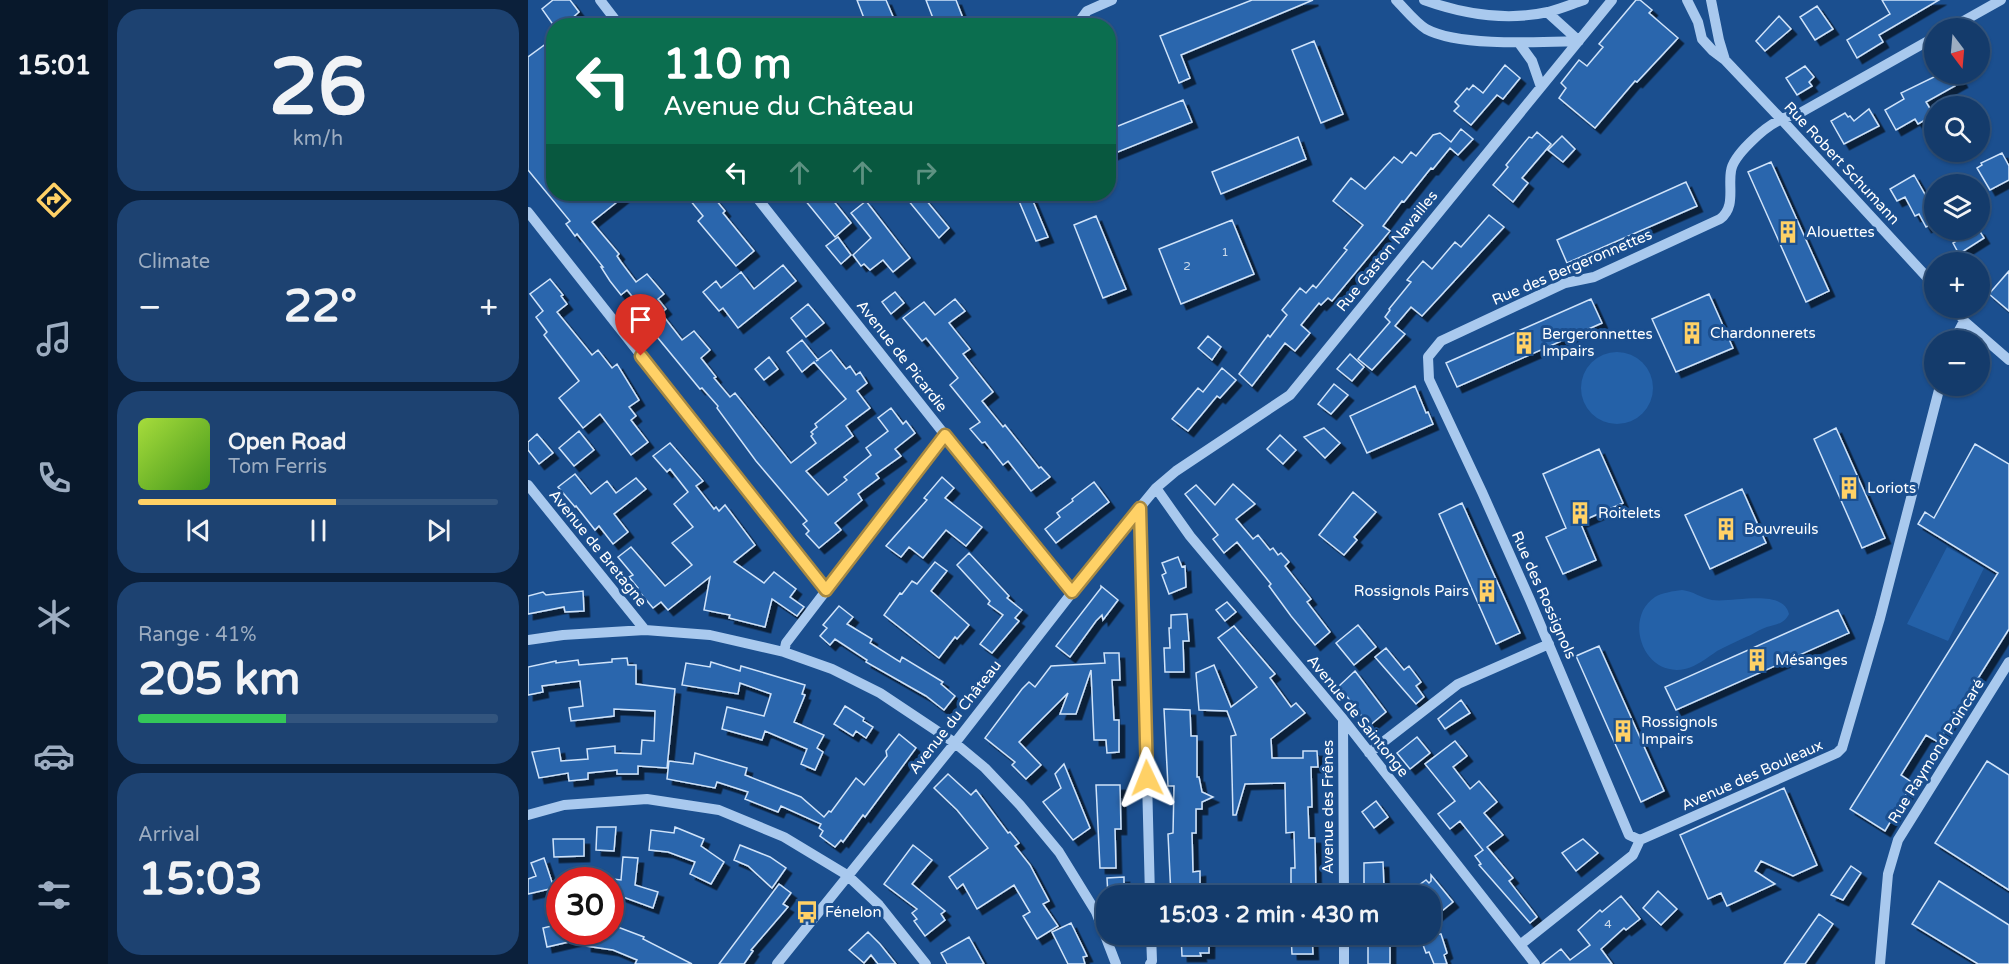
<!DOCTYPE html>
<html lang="en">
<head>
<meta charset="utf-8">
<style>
	body { margin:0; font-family:"Varela Round",sans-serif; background:#1d4271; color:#f1f3f6; height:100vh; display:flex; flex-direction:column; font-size:22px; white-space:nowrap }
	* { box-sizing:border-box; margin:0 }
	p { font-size:20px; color:#9dadc1 }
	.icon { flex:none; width:33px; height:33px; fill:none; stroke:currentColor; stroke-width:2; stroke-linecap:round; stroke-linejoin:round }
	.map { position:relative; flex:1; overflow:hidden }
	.sheet { display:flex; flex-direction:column; gap:9px; padding:9px; background:#0b203b; width:420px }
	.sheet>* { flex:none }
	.top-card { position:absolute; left:18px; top:18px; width:570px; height:183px; border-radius:24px; box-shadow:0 2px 4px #0004,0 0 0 2px #33557e; background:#0b6e4f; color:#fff; overflow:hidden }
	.needle { width:39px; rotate:164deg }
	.tools { position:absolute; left:1396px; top:18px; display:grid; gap:12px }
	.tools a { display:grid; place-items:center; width:66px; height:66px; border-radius:50%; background:#143b6b; box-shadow:0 2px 4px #0004,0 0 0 2px #33557e; font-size:30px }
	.speed { position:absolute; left:18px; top:867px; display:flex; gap:12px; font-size:30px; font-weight:700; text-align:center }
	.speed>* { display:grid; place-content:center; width:78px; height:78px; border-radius:50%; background:#143b6b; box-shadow:0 2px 4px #0004,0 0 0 2px #33557e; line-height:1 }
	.speed .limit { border:9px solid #d22; background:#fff; color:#111 }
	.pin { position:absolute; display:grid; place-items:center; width:51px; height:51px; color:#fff; margin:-62px -26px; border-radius:50% 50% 50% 0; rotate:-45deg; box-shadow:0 0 6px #0007 }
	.pin .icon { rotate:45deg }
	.me { position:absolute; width:66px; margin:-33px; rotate:358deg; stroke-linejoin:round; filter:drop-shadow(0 0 4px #0008) }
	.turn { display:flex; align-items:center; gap:21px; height:126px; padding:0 18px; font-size:27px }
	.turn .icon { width:78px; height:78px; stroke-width:2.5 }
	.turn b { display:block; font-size:42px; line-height:51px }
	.lanes { display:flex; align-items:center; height:57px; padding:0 18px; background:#0003; justify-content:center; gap:30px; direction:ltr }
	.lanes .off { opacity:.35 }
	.big { font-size:45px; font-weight:800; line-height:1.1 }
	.sheet .tile { flex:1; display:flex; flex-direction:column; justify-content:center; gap:9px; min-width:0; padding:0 21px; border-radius:24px; background:#1d4271 }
	.sheet .dial { align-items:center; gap:0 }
	.dial b { font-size:78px; line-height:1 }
	.song { display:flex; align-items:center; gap:18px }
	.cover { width:72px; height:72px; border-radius:9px; background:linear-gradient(135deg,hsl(80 70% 55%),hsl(100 70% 35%)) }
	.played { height:6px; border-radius:3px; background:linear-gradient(90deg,#ffd166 55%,#33557e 55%) }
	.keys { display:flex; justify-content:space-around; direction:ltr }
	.heat { display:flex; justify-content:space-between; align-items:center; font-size:33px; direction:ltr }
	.charge { height:9px; border-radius:4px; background:linear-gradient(90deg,#34c759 41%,#33557e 0) }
	.trip { position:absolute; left:568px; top:885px; width:345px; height:60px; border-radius:24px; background:#143b6b; box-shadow:0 2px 4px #0004,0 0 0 2px #33557e; font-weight:800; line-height:60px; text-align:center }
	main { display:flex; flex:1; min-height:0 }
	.tabs { display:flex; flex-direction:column; width:108px; justify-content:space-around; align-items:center; background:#08182b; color:#9dadc1 }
	.tabs .icon { width:42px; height:42px }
	.tabs .on { color:#ffd166 }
	.tabs b { font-size:27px; color:#f1f3f6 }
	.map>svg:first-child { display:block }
	.green { fill:#2461a8 }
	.building { fill:#2a66ad; stroke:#cfe3fa; stroke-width:1.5; filter:url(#shadow) }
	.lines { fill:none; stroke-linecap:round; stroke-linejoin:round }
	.minor { stroke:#a9c9ee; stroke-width:10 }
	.route-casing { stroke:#a68842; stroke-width:15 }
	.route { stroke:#ffd166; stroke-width:10 }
	.labels { text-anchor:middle; stroke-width:6; stroke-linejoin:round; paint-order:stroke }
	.number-label { font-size:12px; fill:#cad9ea }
	.street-label { font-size:15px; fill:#fff; stroke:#1b4f8f }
	.poi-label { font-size:15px; fill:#fff; stroke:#1b4f8f; text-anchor:start }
</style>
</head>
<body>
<main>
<nav class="tabs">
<b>15:01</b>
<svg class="icon on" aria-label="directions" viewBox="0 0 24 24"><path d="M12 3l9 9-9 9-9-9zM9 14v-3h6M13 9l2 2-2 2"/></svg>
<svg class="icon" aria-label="music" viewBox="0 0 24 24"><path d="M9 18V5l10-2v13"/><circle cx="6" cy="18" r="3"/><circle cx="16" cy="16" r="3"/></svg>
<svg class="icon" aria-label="phone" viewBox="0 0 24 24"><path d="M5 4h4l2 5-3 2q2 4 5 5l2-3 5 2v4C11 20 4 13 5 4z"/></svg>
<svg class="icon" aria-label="climate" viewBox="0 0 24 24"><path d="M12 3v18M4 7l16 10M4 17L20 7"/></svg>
<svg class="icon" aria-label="car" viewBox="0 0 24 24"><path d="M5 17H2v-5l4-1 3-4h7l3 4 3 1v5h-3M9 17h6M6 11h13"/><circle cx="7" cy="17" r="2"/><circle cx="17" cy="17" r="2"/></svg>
<svg class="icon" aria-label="filters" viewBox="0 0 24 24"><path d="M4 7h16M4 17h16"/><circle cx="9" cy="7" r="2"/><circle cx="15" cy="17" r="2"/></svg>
</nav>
<section class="sheet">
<div class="tile dial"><b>26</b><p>km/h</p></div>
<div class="tile"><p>Climate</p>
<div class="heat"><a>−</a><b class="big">22°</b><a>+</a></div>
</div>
<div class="tile">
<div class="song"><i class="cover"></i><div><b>Open Road</b><p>Tom Ferris</p></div></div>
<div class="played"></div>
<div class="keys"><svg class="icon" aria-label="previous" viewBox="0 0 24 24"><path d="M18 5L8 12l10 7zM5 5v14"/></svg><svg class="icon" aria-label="pause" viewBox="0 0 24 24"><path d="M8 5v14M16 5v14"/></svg><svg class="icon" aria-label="next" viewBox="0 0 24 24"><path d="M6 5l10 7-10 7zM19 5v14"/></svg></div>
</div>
<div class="tile"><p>Range · 41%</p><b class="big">205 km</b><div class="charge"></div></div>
<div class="tile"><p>Arrival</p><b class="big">15:03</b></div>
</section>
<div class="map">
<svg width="1481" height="964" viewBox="0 0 1481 964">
	<defs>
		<filter id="shadow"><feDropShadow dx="5.5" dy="5.5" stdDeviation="0" flood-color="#0009"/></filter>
	</defs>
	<rect width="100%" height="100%" fill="#1b4f8f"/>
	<path class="green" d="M1053 388a36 36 0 1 1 72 0a36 36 0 1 1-72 0Z
		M1419 547 1456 568 1420 641 1379 624Z
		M1154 590C1165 591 1173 598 1184 600 1205 603 1255 588 1261 614 1255 626 1245 624 1234 629 1229 631 1224 635 1218 637 1208 642 1198 646 1189 651 1179 658 1169 666 1157 669 1115 678 1095 618 1127 597 1134 593 1145 591 1154 590Z"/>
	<path class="building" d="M25 0H42L51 12 35 26H26L14 9Z
		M329 0H358L369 26H339Z
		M398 0H428L438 26H408Z
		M724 0H785L653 55 662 78 651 83 632 36Z
		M1108 0H1112L1124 10 1121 13 1150 38 1109 82 1107 81 1067 128 1031 98 1038 88 1033 83 1051 60 1059 66 1075 47 1071 44Z
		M1354 0H1411L1351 35 1355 42 1329 58 1319 40 1362 14Z
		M1289 6 1305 29 1287 40 1272 17Z
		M1251 16 1263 29 1237 51 1228 41Z
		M26 38V63L19 68 26 76V194H99L64 222 91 254 89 256 93 262 108 282 119 274 136 294 130 299 138 309 133 313 154 340 166 331 182 350 173 358 188 377 186 378 202 397 207 393 263 463 288 443 283 436 285 434 283 432 289 427 287 424 318 399 286 362 274 372 259 352 274 340 290 360 288 361 303 350 318 369 322 366 328 375 332 372 339 383 329 391 342 408 318 426 325 436 278 471 300 495 319 480 316 477 343 455 338 448 360 431 350 418 363 408 375 424 378 421 387 433 367 449 373 456 348 474 351 478 330 494 334 500 307 523 313 530 291 548 278 534 281 531 275 524 279 521 228 461 189 408 190 406 174 388 172 389 111 315 116 311 99 290 93 295 82 281 73 267H75L49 234 47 236 38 224 42 221 0 170V57Z
		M786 41 815 114 793 123 764 50Z
		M977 65 992 78 975 99 969 95 943 125 926 111 931 106 927 102 939 88 941 90 945 85 955 93Z
		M1277 66 1286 77 1281 82 1284 86 1269 95 1258 78Z
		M1412 74H1429L1434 82 1398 102 1406 115 1390 124 1387 119 1368 130 1357 110 1376 99 1373 93Z
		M655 100 664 122 580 156V130Z
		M1341 109 1351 126 1316 144 1303 121 1317 113 1320 117 1322 116 1326 121Z
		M933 129 945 139 930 155 922 148 905 169 903 168 876 202 874 201 855 226 862 231 804 301 800 298 793 305 791 303 773 325 782 333 767 351 757 343 724 386 711 374 740 335 742 337 759 315 754 310 772 288 778 293 785 285 788 288 819 250 816 248 835 225 805 201 823 178 837 189 866 157 874 163 883 152 888 156 905 135 912 133 923 142Z
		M1009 132 1023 144 994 178 1000 183 985 202 965 185 980 167 978 165 1001 137 1004 138Z
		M1034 136 1047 149 1035 162 1020 150Z
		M770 137 778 159 693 194 684 172Z
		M1474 153 1481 166V180L1462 190 1449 168 1454 165 1453 163Z
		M1243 162 1301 291 1278 302 1220 172Z
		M1386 175 1407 212V222L1398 227 1391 214 1387 216 1377 197 1369 201 1362 189Z
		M1158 182 1169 206 1039 263 1029 240Z
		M157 194H183L197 211 195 213 226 251 208 266 170 221 175 216Z
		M272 194H300L323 223 307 237Z
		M375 194H393L421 228 411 238Z
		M488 194H502L520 237 508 241Z
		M338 201 382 258 365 272 355 260 342 270 336 264 333 266 325 255 343 238 323 213Z
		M961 215 976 227 894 316 883 307 867 326 877 334 844 370 830 359 862 322 857 317 862 310 861 309 883 282 879 280 895 261 904 269 927 242 933 247Z
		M568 216 598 289 575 298 546 225Z
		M704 220 726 274 653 304 631 249Z
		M1446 230H1451L1456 238 1431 254 1425 243Z
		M310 237 323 255 313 264 298 246Z
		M255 265 268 281 210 328 195 308 191 311 175 292 188 281 193 288 213 272 226 289Z
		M1481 271V311L1461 294Z
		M22 279 35 295 33 296 39 304 29 312 64 355 70 350 84 368 89 364 111 400 101 407 108 416 103 420 120 442 103 455 72 414 55 428 31 398 51 381 16 335 19 332 8 317 15 311 2 294Z
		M367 292 376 303 363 314 354 302Z
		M1181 294 1205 348 1148 372 1124 319Z
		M427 299 437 311 421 323 442 349 435 354 465 392 454 401 475 427 477 425 511 468 513 467 522 477 503 491 480 461 475 465 457 442 454 443 442 429 452 422 422 385 430 378 398 338 394 341 375 318 396 302 407 315Z
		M1063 299 1074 323 929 387 918 363Z
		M280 304 296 323 278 337 263 318Z
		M680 336 693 347 684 360 670 348Z
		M822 354 836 367 824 381 809 369Z
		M241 357 250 369 236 380 227 369Z
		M694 368 708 380 692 398 689 396 660 431 644 419 670 388 675 392Z
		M806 384 820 395 803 414 790 404Z
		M887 386 898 413 900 412 905 424 839 453 822 416Z
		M796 428 812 443 797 458 776 437Z
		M1308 428 1357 538 1334 548 1286 439Z
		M51 431 66 450 46 466 31 448Z
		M9 434 25 453 11 464 0 450V442Z
		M752 435 768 450 755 464 739 449Z
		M142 443 175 481 168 486 186 509 188 507 191 511 197 505 227 545 206 562 236 583 246 572 268 589 262 597 276 607 269 616 244 599 237 627 201 618 202 615 176 610 182 577 140 610 133 602 125 608 109 589 110 588 101 577 105 575 90 557 103 547 137 586 164 565 144 543 165 527 146 504 160 492 142 469 139 472 125 456Z
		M1447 444 1481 464V629L1410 742 1398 735 1373 775 1385 783 1357 831 1322 809 1470 573 1390 524 1397 512 1406 518Z
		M1071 449 1095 503 1052 522 1068 560 1035 574 1018 537 1038 528 1015 474Z
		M47 474 63 494 79 481 88 493 108 478 118 489 86 514 100 532 85 544 71 526 67 530 48 506 47 507 30 487Z
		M414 477 426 488 417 498 454 527 438 546 418 530 395 558 381 547 373 557 358 546 399 500 396 498Z
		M566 482 581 502 528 543 517 529 532 517 529 513 545 501 544 499Z
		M705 484 727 504 708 519 725 539 730 535 742 550 745 548 750 555 753 553 761 562 757 566 783 599 779 602 802 632 787 645 763 616 741 586 743 584 709 542 696 553 685 539 690 535 657 494 668 485 687 505Z
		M1214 489 1238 543 1182 569 1157 515Z
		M825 492 848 512 826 537 829 540 816 555 791 535Z
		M934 503 992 633 968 644 911 514Z
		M441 553 481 596 479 598 494 610 487 618 491 621 464 653 452 644 475 615 460 604 462 601 429 565Z
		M650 557 654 567 657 566 658 587 641 594 634 575 638 573 634 563Z
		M407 562 419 571 403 591 441 625 429 639 427 637 411 658 356 615 372 593 374 594 384 581 389 584Z
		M573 586 590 600 575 620 574 615 568 621 542 657 528 646 573 588Z
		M55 591 56 611 37 612 36 607 0 614V596L15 592 18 595Z
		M699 602 708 612 697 621 688 610Z
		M311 606 325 617 319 624 344 639 342 643 372 662 374 657 415 682 413 684 427 696 416 710 398 696 338 662 339 660 307 639 302 645 292 636 299 628 295 625Z
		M1310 610 1321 633 1148 710 1137 687Z
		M659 614 661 641H655L656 672H637L636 648H642L641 628H643V615Z
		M830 625 848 647 826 665 808 643Z
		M706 626 747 674 742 678 763 707 768 703 777 713 743 739 744 758H775V751H789L790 767H783L784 807H780L781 838H787L788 896H763V868H767L766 832 758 833 757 783 717 784 708 815H705L703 736 708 735 699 711 671 710 668 673 686 665 703 707 729 687 690 638Z
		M1071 646 1136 791 1113 802 1048 656Z
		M858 648 876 670 881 666 893 682 888 686 896 697 888 704 847 657Z
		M576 653H591L592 680H584L586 720H591V752L579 753 578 740H566L563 670 548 714H532L540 693 491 742 513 765 498 779 484 765 487 762 457 738 494 689 501 682 507 687 523 666 577 663Z
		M99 658 100 665H108V684L147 689 139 768 110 766V774H89V770L60 773V779L41 781 40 773 11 778 4 752 31 748 33 761 60 759 59 749 87 746V753L113 754 114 740 126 741 127 711 86 709V716L43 721 41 708 55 706 52 681 14 686 15 692 0 695V667L28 661V663L50 660 51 665 84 662V659Z
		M183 662 212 671 213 666 277 685 274 694 277 695 266 722 296 735 289 748 295 752 287 770 273 764 279 749 237 731 234 740 194 729 199 707 236 716 243 694 212 683 210 694 154 685 158 663 182 667Z
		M827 671 858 712 841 726 811 686Z
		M933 700 942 713 917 729 910 719Z
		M317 706 336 718 335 721 345 727 338 738 328 731 325 736 306 724Z
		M636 709 662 710 663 736H669V777H671L674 792 685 797 674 802V809H668V833H664L665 872 672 871V884H666L663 896H643L640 834 645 833 646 786H640Z
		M371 734 388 748 337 817 335 815 315 842 313 840 307 847 292 836 295 831 291 828 293 824 253 806 250 812 217 799 220 792 189 782 187 788 139 779 141 761 165 764 167 753 219 768 217 775 273 797 296 817 301 811 303 812 328 778 336 785 359 756 358 751Z
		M889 737 902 753 882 769 869 753Z
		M927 741 939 756 925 767 942 789 951 781 969 802 956 813 975 835 959 847 985 878 981 881 1009 917 1002 923 951 865 953 864 947 856 955 850 932 821 922 829 910 814 927 801 897 764Z
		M1459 761 1481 775V890L1407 843Z
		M536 764 562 828 545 840 515 802 533 788 527 774Z
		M420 774 443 795 448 790 480 833 482 832 491 843 487 846 502 865 521 901 515 904 530 926 509 939 495 916 502 912 486 885 449 909 435 884 429 889 421 877 460 848 429 810 406 788Z
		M568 785H592L593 829H587L588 868H572Z
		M1256 788 1289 865 1265 876 1233 861 1227 871 1247 884 1199 906 1193 893 1180 899 1152 835Z
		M848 801 860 817 846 828 834 812Z
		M69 827H88L86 851 68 850Z
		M147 827 176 839 173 846 196 862 183 884 162 874 167 862 140 852 121 850 123 830 146 833Z
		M25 839H56V856L26 857Z
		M1055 839 1070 853 1048 871 1034 853Z
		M212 845 242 857 258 868 244 888 220 866 206 860Z
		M385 845 404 860 384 884 417 911 413 914 417 920 397 936 386 921 389 919 384 913 389 909 356 884Z
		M95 857 110 858 107 885 130 892 125 908 84 893 85 879 93 880Z
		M16 858 26 888 0 894V879L8 876 3 863Z
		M855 862 856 887H836V863Z
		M1323 866 1333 873 1315 900 1303 895Z
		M903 875 925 902 909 915 903 908V896H884L890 891 887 888 898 880 901 883 903 881Z
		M596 877V896H580L579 878Z
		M1411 881 1481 925V964H1450L1384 924Z
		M251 884 263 893 255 904 260 907 223 950 225 951 216 964H191Z
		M1130 891 1149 909 1133 925 1115 908Z
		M1093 896 1112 919 1098 930 1096 928 1073 949 1084 964H1014L1033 949 1042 960 1062 945 1050 930 1072 910 1074 912Z
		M1291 914 1305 924 1277 964H1256Z
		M543 923 559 956 555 957 557 964H540L524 932Z
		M32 924V932H82V924L116 937 115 939 164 964H107L109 960 85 950 58 946V938L19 947 15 928Z
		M340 932 352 944 368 964H350L343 955 336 963 321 950Z
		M653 934H681V953H672L673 956H654Z
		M763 934H784L785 954H764Z
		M891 934H913L919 953 916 955 919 964H906L901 952 898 953Z
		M441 937 456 964H419L413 953Z
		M862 940V964H840V941Z"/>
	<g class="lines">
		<path class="minor" d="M72 0 92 26
			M868 0C877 9 887 22 898 29 931 47 1013 42 1051 41
			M896 0C935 14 979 21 1020 12 1032 9 1044 4 1056 0
			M1159 0 1170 22 1174 39 1185 51 1197 60 1253 119 1407 286
			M1183 0 1191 40 1197 60
			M1019 12 1051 41
			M548 26 559 11 584 0
			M1423 28 1473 0
			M991 43 1004 61 1013 87
			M226 194 417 435 544 592
			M0 212 298 590
			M1427 308 1436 321 1481 360
			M1426 340 1436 321
			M0 485 117 630
			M628 488 662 536 815 719 1007 964
			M612 508 622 896
			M0 640 35 635 117 630 182 635 256 652 304 669 352 693 427 743 457 768 492 805 531 852 568 912 588 964
			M256 652 258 643 417 435
			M815 720 816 896
			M841 753 930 684 1021 644
			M0 815 36 805 119 799 191 810 256 837 319 875 351 905 398 964
			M1112 840 1101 835 1002 600 954 492 901 379 900 357 913 341 1037 283 1066 277 1192 219C1208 207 1200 187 1203 171 1205 155 1236 128 1250 121 1257 117 1265 115 1272 113L1407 37
			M816 934V964
			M992 945 1105 855 1112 840 1309 753 1314 748 1352 618 1412 386
			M249 964 427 743 585 540 628 488 648 471 762 395 1084 0
			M622 964 624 961 623 934
			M1352 964 1360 874 1370 840 1481 662"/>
	</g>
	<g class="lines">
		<g class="route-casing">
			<path id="route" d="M113 356 298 590 417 435 544 592 612 508 619 778"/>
		</g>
		<use href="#route" class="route"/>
	</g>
	<defs>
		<g id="building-bare" transform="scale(1.8)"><path d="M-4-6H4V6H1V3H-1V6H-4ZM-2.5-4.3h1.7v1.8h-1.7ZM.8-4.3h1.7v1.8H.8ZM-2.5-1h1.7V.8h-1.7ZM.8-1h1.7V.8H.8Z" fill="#ffd166" stroke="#1b4f8f" stroke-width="2.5" paint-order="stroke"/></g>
		<g id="bus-bare" transform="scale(1.8)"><path d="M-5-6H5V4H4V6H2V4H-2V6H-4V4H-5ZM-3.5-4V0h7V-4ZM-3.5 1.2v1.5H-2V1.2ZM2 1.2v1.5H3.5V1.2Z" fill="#ffd166" stroke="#1b4f8f" stroke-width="2.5" paint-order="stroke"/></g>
	</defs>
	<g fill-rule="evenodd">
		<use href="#building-bare" x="1260" y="232"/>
		<use href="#building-bare" x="1164" y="333"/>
		<use href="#building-bare" x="996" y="343"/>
		<use href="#building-bare" x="1321" y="488"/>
		<use href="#building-bare" x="1052" y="513"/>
		<use href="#building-bare" x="1198" y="529"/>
		<use href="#building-bare" x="959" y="591"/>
		<use href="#building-bare" x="1229" y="660"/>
		<use href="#building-bare" x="1095" y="731"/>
		<use href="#bus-bare" x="279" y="912"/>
	</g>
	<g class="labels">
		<g class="number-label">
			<text x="697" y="256">1</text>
			<text x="659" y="270">2</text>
			<text x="1080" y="928">4</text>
		</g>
		<g class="street-label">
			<text transform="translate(1314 163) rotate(47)" y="5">Rue Robert Schumann</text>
			<text transform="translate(859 251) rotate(-51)" y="5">Rue Gaston Navailles</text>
			<text transform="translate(1044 267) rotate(-23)" y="5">Rue des Bergeronnettes</text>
			<text transform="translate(374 356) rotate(52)" y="5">Avenue de Picardie</text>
			<text transform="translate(70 548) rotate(51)" y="5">Avenue de Bretagne</text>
			<text transform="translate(1016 595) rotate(66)" y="5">Rue des Rossignols</text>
			<text transform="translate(830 716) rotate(51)" y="5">Avenue de Saintonge</text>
			<text transform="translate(427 717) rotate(-52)" y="5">Avenue du Château</text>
			<text transform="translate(1408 751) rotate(-58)" y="5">Rue Raymond Poincaré</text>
			<text transform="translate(1224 775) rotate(-24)" y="5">Avenue des Bouleaux</text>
			<text transform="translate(800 807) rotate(-90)" y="5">Avenue des Frênes</text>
		</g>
		<g class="poi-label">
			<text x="1278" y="237">Alouettes</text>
			<text x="1182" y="338">Chardonnerets</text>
			<text x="1014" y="339">Bergeronnettes<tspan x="1014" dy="17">Impairs</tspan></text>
			<text x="1339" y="493">Loriots</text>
			<text x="1070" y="518">Roitelets</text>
			<text x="1216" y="534">Bouvreuils</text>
			<text x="941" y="596" text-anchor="end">Rossignols Pairs</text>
			<text x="1247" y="665">Mésanges</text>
			<text x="1113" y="727">Rossignols<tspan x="1113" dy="17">Impairs</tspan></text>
			<text x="297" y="917">Fénelon</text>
		</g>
	</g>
</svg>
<div class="tools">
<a><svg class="needle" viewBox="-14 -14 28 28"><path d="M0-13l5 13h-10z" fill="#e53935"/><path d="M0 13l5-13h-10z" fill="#9dadc1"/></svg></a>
<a><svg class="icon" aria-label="search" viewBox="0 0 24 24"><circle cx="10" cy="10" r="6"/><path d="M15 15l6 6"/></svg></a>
<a><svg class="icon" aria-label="layers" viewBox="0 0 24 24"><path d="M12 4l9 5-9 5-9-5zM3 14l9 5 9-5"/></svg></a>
<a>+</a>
<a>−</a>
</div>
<div class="speed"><div class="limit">30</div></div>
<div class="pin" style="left:113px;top:356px;background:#d93025"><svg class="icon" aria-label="arrive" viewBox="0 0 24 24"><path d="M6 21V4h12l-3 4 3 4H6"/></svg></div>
<svg class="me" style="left:619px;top:778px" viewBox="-20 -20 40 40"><path d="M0-17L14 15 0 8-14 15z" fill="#ffd166" stroke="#fff" stroke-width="4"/></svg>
<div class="trip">15:03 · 2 min · 430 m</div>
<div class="top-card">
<div class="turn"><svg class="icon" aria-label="left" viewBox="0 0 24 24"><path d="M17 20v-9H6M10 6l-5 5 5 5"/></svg><div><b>110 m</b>Avenue du Château</div></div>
<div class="lanes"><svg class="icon" aria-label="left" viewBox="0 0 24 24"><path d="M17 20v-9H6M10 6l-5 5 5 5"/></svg><svg class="icon off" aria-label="ahead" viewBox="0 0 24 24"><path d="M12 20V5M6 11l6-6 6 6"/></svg><svg class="icon off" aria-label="ahead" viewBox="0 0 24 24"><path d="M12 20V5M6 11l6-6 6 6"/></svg><svg class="icon off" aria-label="right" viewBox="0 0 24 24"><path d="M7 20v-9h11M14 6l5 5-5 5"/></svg></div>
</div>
</div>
</main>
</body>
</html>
